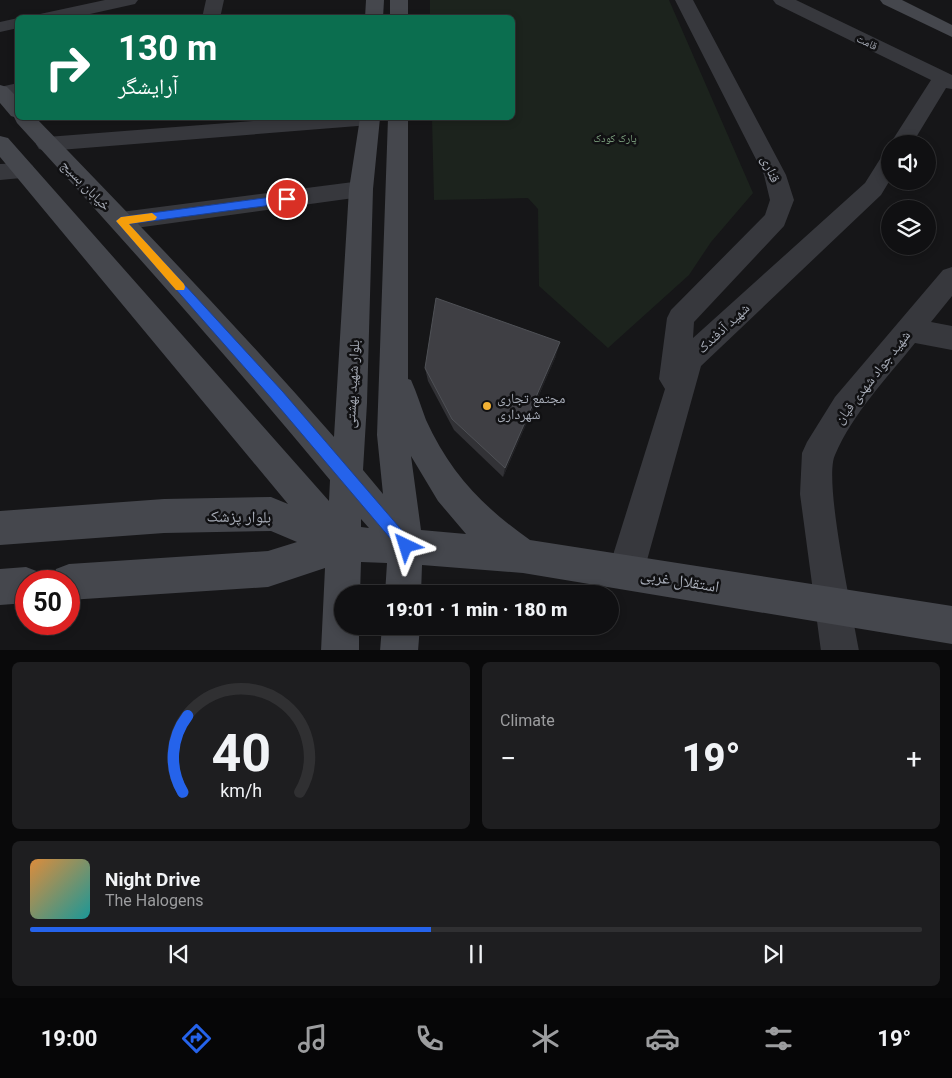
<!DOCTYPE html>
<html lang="en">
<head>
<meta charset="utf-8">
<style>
	body { margin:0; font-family:Roboto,"Noto Naskh Arabic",sans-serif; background:#1e1e20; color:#f1f3f6; height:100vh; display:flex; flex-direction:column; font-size:19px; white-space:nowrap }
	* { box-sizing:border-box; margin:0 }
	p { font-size:16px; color:#9c9d9f }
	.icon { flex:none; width:28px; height:28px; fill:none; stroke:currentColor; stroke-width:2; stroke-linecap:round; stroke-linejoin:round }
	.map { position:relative; height:650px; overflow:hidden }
	.sheet { display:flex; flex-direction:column; gap:12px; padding:12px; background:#09090a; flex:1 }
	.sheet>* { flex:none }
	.banner { position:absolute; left:15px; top:15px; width:500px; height:105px; border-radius:8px; box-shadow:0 2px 8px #0003,0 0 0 1px #303032; background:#0b6e4f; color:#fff; overflow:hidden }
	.buttons { position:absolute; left:881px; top:135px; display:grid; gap:10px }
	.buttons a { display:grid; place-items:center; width:55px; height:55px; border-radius:50%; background:#101012; box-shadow:0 2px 8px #0003,0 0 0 1px #303032; font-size:25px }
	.speed { position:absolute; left:15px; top:570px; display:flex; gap:10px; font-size:25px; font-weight:700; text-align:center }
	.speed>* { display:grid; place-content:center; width:65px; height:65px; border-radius:50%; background:#101012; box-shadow:0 2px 8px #0003,0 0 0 1px #303032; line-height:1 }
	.speed .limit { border:8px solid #d22; background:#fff; color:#111 }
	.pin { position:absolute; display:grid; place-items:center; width:42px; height:42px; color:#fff; margin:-21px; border:2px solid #fff; border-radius:50%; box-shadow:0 1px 5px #0007 }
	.me { position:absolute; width:55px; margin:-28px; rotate:319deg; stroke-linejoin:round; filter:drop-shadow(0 0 4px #0008) }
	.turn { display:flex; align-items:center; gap:18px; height:105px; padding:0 20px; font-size:22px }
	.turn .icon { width:65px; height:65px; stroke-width:2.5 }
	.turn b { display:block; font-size:35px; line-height:42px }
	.big { font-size:38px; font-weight:800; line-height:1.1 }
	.sheet .card { flex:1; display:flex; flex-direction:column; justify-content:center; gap:8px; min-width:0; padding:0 18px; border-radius:8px; background:#1e1e20 }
	.sheet .dial { align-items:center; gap:0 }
	.dial svg { height:130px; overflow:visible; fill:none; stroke:#303032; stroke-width:7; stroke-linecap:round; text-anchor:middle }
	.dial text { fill:#f1f3f6; stroke:none }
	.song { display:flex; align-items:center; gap:15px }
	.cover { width:60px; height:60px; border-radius:8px; background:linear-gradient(135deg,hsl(30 70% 55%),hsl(180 70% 35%)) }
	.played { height:5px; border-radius:2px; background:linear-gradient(90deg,#2563eb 45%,#303032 45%) }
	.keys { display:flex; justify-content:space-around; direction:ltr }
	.heat { display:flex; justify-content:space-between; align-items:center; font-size:28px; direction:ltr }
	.sheet .tiles { flex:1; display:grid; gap:12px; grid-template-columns:1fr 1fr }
	.card:last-child { grid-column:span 2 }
	.trip { position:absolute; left:334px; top:585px; width:285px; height:50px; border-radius:25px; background:#101012; box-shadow:0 2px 8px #0003,0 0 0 1px #303032; font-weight:800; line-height:50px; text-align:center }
	.menu { display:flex; height:80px; justify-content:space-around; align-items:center; background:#060607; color:#9c9d9f }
	.menu .icon { width:35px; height:35px }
	.menu .selected { color:#2563eb }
	.menu b { font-size:22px; color:#f1f3f6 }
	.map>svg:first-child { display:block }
	.green { fill:#1c231d }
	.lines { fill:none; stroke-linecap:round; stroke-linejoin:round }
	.street { fill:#37383d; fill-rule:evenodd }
	.secondary { fill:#45474d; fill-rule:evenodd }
	.wall { fill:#323236 }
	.shaded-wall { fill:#212124 }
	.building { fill:#3f3f44; stroke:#4f5156 }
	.route { fill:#2563eb; stroke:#184099 }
	.slow { fill:#f59e0b }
	.poi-dot { fill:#f2b134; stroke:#111113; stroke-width:2 }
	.labels { text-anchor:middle; stroke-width:5; stroke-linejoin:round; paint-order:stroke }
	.far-street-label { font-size:11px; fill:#a8adb8; stroke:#111113 }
	.far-park-label { font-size:11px; fill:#7fa381; stroke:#111113 }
	.street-label { font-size:14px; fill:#a8adb8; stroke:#111113 }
	.poi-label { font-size:14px; fill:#a8adb8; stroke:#111113; text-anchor:start }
	.near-street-label { font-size:16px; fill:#a8adb8; stroke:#111113 }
</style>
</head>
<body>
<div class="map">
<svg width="952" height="651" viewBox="0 0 952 651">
	<rect width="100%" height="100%" fill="#161618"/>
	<path class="green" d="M430 0H669L753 193 711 242 689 275 608 348 539 286 538 209 528 198 434 200 432 118H512V18L430 17Z"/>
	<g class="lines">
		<path class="street" d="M105 0H138L135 4 72 18H38L40 14Z
			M206 0H224L220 18H202Z
			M675 0H693L786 175 794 200 784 226 694 322 693 338 865 183 882 156 890 153V180L881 195 701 366 644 571 639 584 626 589 613 584 608 571 665 389 659 379 667 318 671 310 765 215 770 200 764 175Z
			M773 0H796L952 75V89L946 88 912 144H890L931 80 776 4Z
			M18 18V28L0 32V22Z
			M18 83V95L0 99V87Z
			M290 118H380L377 123 370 125 47 151 39 149 36 144 39 139 47 137Z
			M24 163 32 165 35 171 32 177 0 180V164Z
			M361 181 369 183 373 189 369 195 361 197 121 230 112 227 109 221 112 215 121 212Z
			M952 267V296L931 322 952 326V350L915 343C887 378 853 413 835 455 823 480 853 615 859 651H821L800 494 802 453 807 442 835 397 943 270Z"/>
		<path class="secondary" d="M366 0H384L383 18H365Z
			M390 0H408V18H390Z
			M880 0H902L952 25V37L883 4Z
			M0 85 7 87 18 98V118H36C137 222 238 327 334 437L349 189 360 118H380L373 189 367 403 363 470 383 494 377 435 388 118H408V379L411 380C417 393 421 407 426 420 450 473 483 507 530 540L952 606V644L523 573 422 565 421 594H385L387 563 361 562 360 594H342V626H359V651H321L325 568 268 587 69 600V581H51L56 569 69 564 268 551 297 542 271 531 164 533 0 545V511L164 499 271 497 288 504 0 157V136L8 138 329 501 330 480C229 358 124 240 17 123L14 117 11 116 0 103ZM411 456 438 501 466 534 421 530ZM361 519 369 528 361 527Z
			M26 567 39 572 42 581H26V603L0 605V569Z
			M382 626H420L418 651H380Z"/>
	</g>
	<path class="wall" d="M556 356 503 477 454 430 428 381 425 368Z"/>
	<path class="shaded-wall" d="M560 342 556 356 503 477 505 468Z"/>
	<path class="building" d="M436 298 560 342 505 468 452 419 425 368Z"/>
	<path class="route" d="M287 195 291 199 287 203 129 224 283 392 411 541 413 546 411 551 406 553 401 551 274 401 116 221 121 217Z"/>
	<path class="slow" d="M152 213 157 217 155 220 129 224 184 284 185 287 184 290H176L116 221 121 217Z"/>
	<circle class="poi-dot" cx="487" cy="406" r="5"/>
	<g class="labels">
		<g class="far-street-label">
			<text transform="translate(867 42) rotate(26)" y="4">قامت</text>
		</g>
		<g class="far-park-label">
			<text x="615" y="142">پارک کودک</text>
		</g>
		<g class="street-label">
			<text transform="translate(771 169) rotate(67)" y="5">قناری</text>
			<text transform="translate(86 185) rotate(46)" y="5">خیابان بسیج</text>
			<text transform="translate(723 328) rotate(-43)" y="5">شهید آذفندک</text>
			<text transform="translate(872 377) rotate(-52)" y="5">شهید جواد شهدی قپان</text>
			<text transform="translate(352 384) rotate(-87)" y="5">بلوار شهید بهشتی</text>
		</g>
		<g class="poi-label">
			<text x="497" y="403">مجتمع تجاری<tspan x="497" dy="16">شهرداری</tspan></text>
		</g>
		<g class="near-street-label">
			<text transform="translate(239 516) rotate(1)" y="6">بلوار پزشک</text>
			<text transform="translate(680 580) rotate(9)" y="6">استقلال غربی</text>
		</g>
	</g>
</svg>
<div class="buttons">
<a><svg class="icon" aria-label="sound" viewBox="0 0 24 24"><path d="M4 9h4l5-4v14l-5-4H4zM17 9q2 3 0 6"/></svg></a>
<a><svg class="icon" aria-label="layers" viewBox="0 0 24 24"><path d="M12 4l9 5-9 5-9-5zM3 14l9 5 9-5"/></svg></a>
</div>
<div class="speed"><div class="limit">50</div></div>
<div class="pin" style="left:287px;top:199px;background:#d93025"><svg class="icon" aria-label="arrive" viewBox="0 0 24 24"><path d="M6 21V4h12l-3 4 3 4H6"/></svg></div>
<svg class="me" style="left:406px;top:546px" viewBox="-20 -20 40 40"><path d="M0-17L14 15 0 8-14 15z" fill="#2563eb" stroke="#fff" stroke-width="4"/></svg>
<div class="trip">19:01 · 1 min · 180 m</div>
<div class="banner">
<div class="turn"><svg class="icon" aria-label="right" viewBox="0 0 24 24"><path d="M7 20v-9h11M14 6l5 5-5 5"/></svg><div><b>130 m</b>آرایشگر</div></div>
</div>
</div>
<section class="sheet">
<div class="tiles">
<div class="card dial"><svg viewBox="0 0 100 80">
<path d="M14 69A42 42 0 1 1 86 69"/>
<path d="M14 69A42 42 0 0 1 17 22" stroke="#2563eb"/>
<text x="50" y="56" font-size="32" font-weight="700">40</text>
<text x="50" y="72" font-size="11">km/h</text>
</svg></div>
<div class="card"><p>Climate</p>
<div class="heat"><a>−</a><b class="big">19°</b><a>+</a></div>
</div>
<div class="card">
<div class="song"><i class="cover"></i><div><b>Night Drive</b><p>The Halogens</p></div></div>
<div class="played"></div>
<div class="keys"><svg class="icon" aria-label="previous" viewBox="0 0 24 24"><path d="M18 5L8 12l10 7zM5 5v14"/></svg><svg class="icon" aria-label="pause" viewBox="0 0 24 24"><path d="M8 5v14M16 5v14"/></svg><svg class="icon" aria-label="next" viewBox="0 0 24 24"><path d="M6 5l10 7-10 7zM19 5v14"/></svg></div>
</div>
</div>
</section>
<nav class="menu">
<b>19:00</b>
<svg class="icon selected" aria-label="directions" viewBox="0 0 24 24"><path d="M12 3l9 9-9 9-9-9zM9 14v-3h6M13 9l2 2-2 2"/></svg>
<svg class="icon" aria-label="music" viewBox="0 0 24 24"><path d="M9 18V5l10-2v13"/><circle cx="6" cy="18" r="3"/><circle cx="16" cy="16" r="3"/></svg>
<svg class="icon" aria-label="phone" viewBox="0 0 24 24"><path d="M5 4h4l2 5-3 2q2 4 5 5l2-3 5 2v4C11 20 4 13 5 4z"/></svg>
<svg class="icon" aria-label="climate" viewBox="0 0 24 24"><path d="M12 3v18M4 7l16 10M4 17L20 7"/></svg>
<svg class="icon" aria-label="car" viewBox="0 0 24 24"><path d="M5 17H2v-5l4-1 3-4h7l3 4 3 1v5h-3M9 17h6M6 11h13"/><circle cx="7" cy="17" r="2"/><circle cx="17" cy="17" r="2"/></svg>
<svg class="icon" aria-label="filters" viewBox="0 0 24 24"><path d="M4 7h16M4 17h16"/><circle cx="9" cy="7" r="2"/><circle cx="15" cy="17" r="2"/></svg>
<b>19°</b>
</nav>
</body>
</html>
